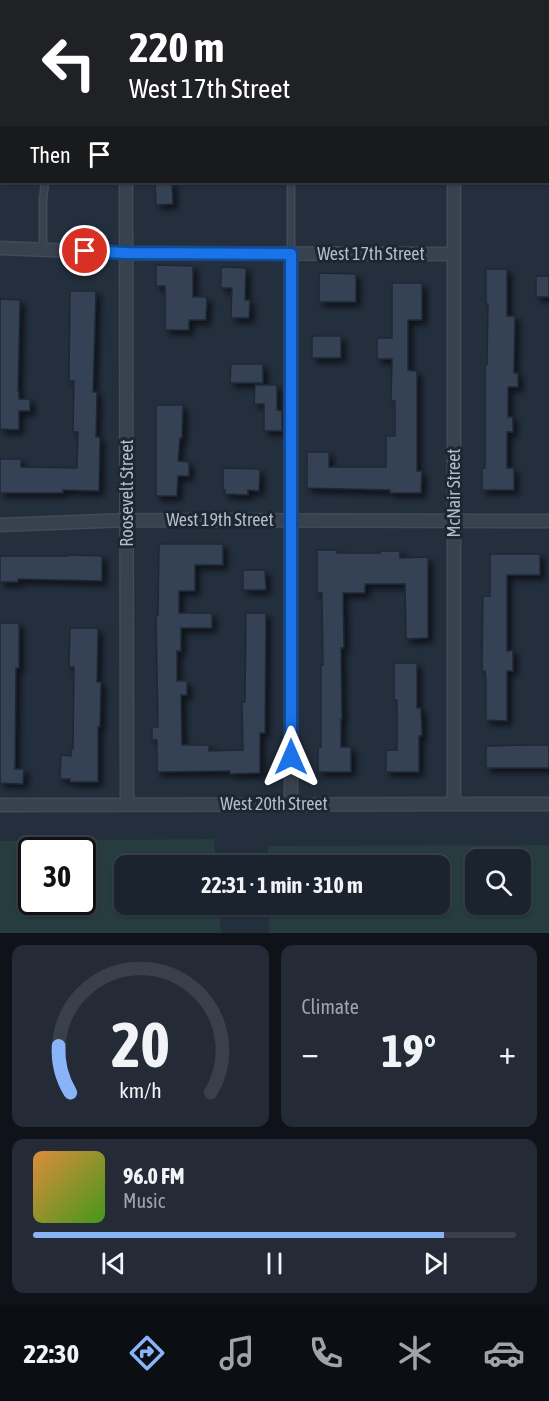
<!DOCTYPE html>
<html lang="en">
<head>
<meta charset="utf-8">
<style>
	body { margin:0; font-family:"Asap Condensed",sans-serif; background:#242b36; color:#f1f3f6; height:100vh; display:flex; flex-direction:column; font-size:22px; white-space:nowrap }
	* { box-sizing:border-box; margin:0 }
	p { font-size:20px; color:#a0a4aa }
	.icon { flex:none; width:33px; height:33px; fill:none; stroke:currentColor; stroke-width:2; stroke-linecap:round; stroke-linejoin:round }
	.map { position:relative; height:933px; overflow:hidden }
	.drawer { display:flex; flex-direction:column; gap:12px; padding:12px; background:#0f1319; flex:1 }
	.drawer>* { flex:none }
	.guide { position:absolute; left:0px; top:0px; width:549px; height:183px; box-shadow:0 2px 4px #0004,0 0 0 2px #39404a; background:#202124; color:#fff; overflow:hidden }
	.controls { position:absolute; left:465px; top:849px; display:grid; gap:12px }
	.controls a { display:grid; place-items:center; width:66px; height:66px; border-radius:12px; background:#1b232e; box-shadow:0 2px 4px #0004,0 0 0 2px #39404a; font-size:30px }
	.speed { position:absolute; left:18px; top:837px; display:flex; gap:12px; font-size:30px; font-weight:700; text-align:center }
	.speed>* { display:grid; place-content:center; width:78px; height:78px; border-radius:50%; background:#1b232e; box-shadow:0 2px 4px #0004,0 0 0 2px #39404a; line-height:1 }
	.speed .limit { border:3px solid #111; border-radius:9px; background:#fff; color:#111 }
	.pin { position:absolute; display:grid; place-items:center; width:51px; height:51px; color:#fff; margin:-26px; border:3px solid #fff; border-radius:50%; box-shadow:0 2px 6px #0007 }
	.me { position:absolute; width:66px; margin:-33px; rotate:0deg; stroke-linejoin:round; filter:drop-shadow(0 0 4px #0008) }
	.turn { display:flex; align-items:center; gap:21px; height:126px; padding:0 30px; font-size:27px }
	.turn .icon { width:78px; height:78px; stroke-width:2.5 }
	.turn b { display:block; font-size:42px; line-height:51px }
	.then { display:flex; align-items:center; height:57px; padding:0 30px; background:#0003; gap:12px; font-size:22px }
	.big { font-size:45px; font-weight:700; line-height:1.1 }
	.drawer .widget { flex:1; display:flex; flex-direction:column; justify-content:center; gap:9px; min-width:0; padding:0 21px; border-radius:12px; background:#242b36 }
	.drawer .dial { align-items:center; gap:0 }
	.dial svg { height:156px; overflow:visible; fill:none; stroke:#39404a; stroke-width:7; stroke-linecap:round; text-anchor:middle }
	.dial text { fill:#f1f3f6; stroke:none }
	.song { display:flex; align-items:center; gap:18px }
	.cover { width:72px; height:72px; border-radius:9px; background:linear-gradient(135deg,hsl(30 70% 55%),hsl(100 70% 35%)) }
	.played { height:6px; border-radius:3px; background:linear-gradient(90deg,#8ab4f8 85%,#39404a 85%) }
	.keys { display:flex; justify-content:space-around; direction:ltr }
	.heat { display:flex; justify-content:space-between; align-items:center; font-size:33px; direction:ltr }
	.drawer .tiles { flex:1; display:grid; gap:12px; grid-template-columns:1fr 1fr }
	.widget:last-child { grid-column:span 2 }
	.trip { position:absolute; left:114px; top:855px; width:336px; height:60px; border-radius:12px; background:#1b232e; box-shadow:0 2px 4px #0004,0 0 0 2px #39404a; font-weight:700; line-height:60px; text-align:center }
	.menu { display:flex; height:96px; justify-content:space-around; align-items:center; background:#0b0e12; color:#a0a4aa }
	.menu .icon { width:42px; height:42px }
	.menu .selected { color:#8ab4f8 }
	.menu b { font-size:27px; color:#f1f3f6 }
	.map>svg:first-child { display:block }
	.green { fill:#263c3f; fill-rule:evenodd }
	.building { fill:#364354; stroke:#1f2835; stroke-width:1.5; filter:url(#shadow) }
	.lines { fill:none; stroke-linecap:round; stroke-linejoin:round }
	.lane-casing { stroke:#414a57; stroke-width:9 }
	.street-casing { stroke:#414a57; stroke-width:15 }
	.lane { stroke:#38414e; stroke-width:6 }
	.street { stroke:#38414e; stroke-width:12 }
	.route-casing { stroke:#114b97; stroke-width:15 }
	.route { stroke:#1a73e8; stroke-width:10 }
	.labels { text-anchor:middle; stroke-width:6; stroke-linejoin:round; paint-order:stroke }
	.street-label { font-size:18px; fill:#b4bcc9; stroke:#1d2633 }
</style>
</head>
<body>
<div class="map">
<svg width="549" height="933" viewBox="0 0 549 933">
	<defs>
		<filter id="shadow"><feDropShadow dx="4.5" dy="4.5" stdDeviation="3" flood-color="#0009"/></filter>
	</defs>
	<rect width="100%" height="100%" fill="#242f3e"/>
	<path class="green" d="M214 839 216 865 124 866V904L219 905 221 933H0V841ZM32 850H82V902H32Z
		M549 845V933H269V905L440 904V866L268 865V846ZM476 860H520V904H476Z"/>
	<path class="building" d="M155 182H172L173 204 156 205Z
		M156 265 193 266V297H207L206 320H189V330H165V286H156Z
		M221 267 246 268 245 300H250L249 318H231L232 288H221Z
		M486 269H507V316H515L514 373H518V387H508V417H513V432H507V468H514V490H482V468H485V365H487L488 304H486Z
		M319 273 356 274V302H319Z
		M536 276H549V297H536Z
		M392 283H422V320H408V370L417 371V471H422L421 493H390V490L307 488V452H329V467H386V436H395V401H391L392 359H377V338H392Z
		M70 291H96L93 392H97L96 437H100L99 491 63 490V493H0V459H21V467L77 468 78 432H73L74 381H69Z
		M0 299 20 300 18 391H19V399H30V411H19V430L0 429Z
		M312 336H341V358H312Z
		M231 364H263V383H230Z
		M255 385H277V410L282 411V431H264V404H254Z
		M156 405H183L182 438H180L178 461 189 462V476H178L177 496H156Z
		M223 468 260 469 259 491 248 490V495L225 494V490H223Z
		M159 544H223V565H195V591H179V613H212V628H181V651H177V681H187V695H181L182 745H209V751L243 750 242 702H245L246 613H266L265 733H260V773L230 774V771L157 772V740H152V727H158L156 615H158Z
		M317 550H337V553H380V551H400V558L428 557V638L406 639 405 584H365V593H343L344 648H341L342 719H341V747H351V772H318V747H321V665H323L322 593H317Z
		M490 554H540V575H507V651L513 650V671H507V721L486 720V679L485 671H482L483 596H490Z
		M68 555 102 556V581L18 579V582H0V556H68Z
		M243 570H265L266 590H243Z
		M0 623H19V668H16L15 769H24L23 784 0 783Z
		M70 628H98L97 682H101L100 727H98V782H70V779H60L61 755 71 756V749H73L74 667H69Z
		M394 663H417V708H421L422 736H419V772H386V750H397V700H394Z
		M531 745H549V768H486V746Z"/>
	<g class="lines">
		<g class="lane-casing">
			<path id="lane" d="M48 0V2
				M174 0V2
				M430 0V2
				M87 2V0
				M237 2V0
				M291 2V0
				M548 51H549
				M548 119H549
				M43 250V200L45 182
				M291 253V182"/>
		</g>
		<g class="street-casing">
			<path id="street" d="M123 0V2
				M454 0V2
				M126 182 127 804
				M0 248 127 253 454 254
				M291 253V804
				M0 525 127 520 549 521
				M454 804V182
				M0 805 549 804"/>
		</g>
		<use href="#lane" class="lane"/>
		<use href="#street" class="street"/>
	</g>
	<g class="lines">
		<g class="route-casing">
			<path id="route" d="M85 251 127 253 291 254V757"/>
		</g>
		<use href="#route" class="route"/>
	</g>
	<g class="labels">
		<g class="street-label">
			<text x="371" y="260">West 17th Street</text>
			<text transform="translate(127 493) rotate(-90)" y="6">Roosevelt Street</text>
			<text transform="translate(454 493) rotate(-90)" y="6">McNair Street</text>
			<text x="220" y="526">West 19th Street</text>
			<text x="274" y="810">West 20th Street</text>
		</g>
	</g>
</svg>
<div class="controls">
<a><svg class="icon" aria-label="search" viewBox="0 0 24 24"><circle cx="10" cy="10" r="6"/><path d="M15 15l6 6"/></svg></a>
</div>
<div class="speed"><div class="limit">30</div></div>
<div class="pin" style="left:85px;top:251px;background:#d93025"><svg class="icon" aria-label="arrive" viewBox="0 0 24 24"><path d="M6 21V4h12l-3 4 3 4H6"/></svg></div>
<svg class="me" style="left:291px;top:757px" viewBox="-20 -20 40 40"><path d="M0-17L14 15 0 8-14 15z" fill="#1a73e8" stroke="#fff" stroke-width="4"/></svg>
<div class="trip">22:31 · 1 min · 310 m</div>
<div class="guide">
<div class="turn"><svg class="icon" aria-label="left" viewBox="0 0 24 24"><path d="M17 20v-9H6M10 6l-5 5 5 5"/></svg><div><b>220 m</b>West 17th Street</div></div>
<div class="then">Then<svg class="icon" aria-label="arrive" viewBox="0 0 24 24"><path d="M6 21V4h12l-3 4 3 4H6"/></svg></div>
</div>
</div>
<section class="drawer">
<div class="tiles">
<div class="widget dial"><svg viewBox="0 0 100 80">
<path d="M14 69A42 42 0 1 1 86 69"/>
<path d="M14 69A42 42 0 0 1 8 45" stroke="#8ab4f8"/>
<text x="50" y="56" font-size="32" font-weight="700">20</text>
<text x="50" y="72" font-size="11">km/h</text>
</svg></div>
<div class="widget"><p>Climate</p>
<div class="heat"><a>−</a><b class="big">19°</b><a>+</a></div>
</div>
<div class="widget">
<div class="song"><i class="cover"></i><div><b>96.0 FM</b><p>Music</p></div></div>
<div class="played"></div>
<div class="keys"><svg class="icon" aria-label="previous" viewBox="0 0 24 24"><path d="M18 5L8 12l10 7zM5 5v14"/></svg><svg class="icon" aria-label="pause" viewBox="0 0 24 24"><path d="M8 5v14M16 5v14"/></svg><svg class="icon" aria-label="next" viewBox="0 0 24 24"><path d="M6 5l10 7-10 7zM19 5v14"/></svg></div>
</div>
</div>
</section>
<nav class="menu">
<b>22:30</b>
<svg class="icon selected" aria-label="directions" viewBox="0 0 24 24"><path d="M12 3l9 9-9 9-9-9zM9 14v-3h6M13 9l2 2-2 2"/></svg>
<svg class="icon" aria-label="music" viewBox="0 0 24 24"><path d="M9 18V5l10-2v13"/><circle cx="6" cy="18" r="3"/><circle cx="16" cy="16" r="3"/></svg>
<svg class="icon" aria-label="phone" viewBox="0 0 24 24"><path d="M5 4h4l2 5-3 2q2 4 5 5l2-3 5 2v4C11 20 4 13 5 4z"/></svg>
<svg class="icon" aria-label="climate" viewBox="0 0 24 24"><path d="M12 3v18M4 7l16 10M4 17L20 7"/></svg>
<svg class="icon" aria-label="car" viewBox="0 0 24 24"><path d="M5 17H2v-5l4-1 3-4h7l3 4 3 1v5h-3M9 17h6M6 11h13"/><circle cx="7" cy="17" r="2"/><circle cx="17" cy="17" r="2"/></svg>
</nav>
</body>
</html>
